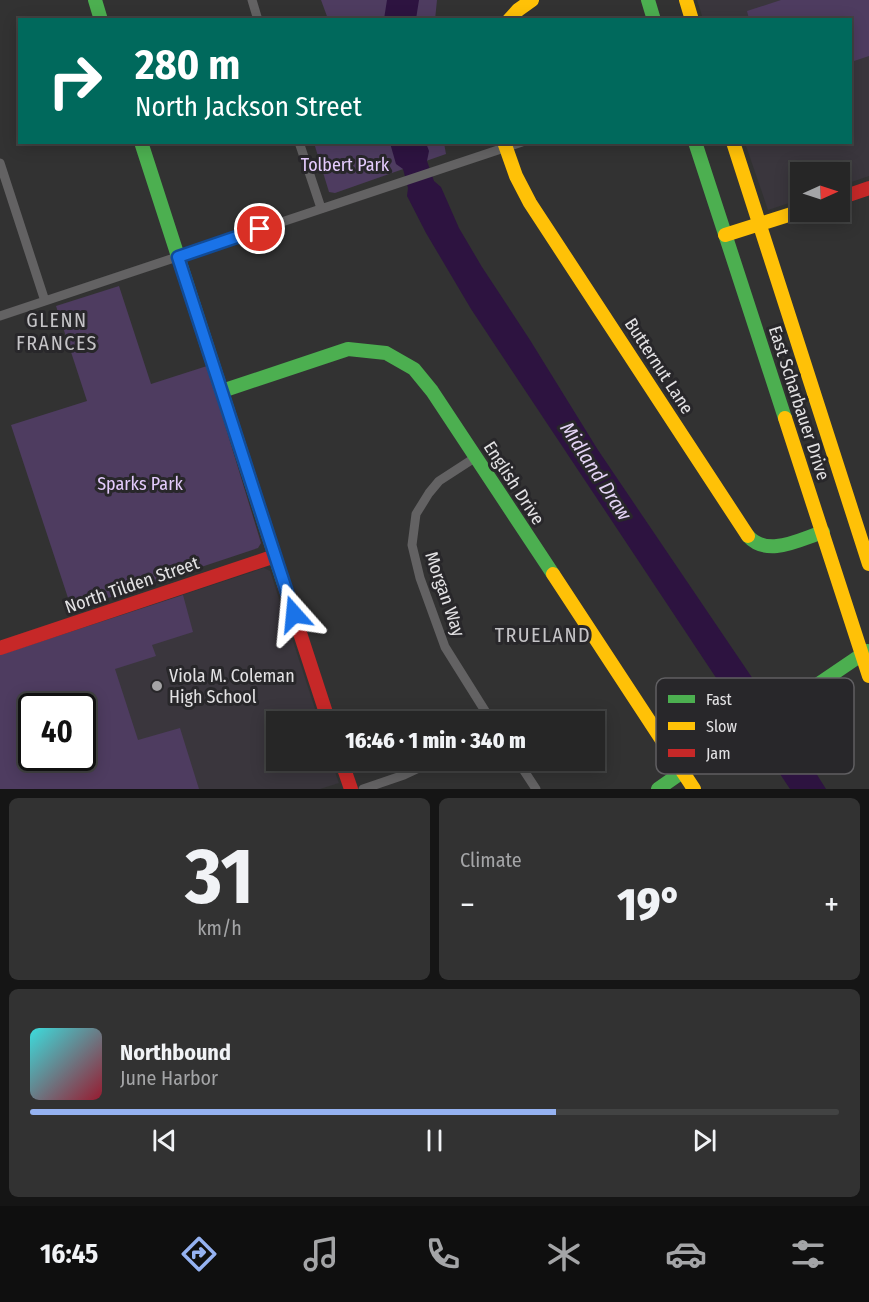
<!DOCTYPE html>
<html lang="en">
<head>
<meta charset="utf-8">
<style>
	body { margin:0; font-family:"Fira Sans Condensed",sans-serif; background:#323232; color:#f1f3f6; height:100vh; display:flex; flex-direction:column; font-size:22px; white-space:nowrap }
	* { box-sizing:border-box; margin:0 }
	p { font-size:20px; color:#a4a5a7 }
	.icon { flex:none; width:33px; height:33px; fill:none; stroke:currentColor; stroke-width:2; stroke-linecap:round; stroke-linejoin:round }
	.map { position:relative; height:789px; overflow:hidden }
	.sheet { display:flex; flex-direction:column; gap:9px; padding:9px; background:#151515; flex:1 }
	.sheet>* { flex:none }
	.top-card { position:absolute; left:18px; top:18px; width:834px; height:126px; border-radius:0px; box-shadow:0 3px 15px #0003,0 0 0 2px #424343; background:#00695c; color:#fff; overflow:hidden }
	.needle { width:39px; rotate:87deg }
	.fabs { position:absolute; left:790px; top:162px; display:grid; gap:12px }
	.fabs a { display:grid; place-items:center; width:60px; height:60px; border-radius:0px; background:#262626; box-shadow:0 3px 15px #0003,0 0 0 2px #424343; font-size:30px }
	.speed { position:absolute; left:18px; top:693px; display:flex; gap:12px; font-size:30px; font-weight:700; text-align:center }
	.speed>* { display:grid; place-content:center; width:78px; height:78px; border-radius:50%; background:#262626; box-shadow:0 3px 15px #0003,0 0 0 2px #424343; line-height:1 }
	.speed .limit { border:3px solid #111; border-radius:9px; background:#fff; color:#111 }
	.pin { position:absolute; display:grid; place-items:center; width:51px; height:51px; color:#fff; margin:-26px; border:3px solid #fff; border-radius:50%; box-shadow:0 2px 6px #0007 }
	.me { position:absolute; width:66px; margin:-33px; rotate:342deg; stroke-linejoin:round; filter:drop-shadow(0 0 4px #0008) }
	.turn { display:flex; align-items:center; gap:21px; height:126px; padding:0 18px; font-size:27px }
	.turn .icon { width:78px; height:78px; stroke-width:2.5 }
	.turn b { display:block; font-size:42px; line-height:51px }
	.big { font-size:45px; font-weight:800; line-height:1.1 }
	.sheet .card { flex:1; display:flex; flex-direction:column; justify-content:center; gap:9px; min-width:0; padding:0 21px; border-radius:9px; background:#323232 }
	.sheet .dial { align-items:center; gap:0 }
	.dial b { font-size:78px; line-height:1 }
	.song { display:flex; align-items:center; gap:18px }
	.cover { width:72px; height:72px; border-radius:9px; background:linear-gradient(135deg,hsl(180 70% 55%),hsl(350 70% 35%)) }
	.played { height:6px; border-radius:3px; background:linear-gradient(90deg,#95b2f1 65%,#424343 65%) }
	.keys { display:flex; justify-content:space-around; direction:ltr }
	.heat { display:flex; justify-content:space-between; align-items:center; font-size:33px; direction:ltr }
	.sheet .tiles { flex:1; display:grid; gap:9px; grid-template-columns:1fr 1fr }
	.card:last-child { grid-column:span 2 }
	.trip { position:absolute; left:266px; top:711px; width:339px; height:60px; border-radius:0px; background:#262626; box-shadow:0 3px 15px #0003,0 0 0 2px #424343; font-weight:800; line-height:60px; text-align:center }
	.dock { display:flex; height:96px; justify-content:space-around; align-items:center; background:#0f0f0f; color:#a4a5a7 }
	.dock .icon { width:42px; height:42px }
	.dock .selected { color:#95b2f1 }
	.dock b { font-size:27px; color:#f1f3f6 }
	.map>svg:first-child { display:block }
	.built { fill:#3a363d; fill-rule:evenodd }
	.green { fill:#4e3c60; fill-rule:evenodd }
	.water { fill:#2d1340 }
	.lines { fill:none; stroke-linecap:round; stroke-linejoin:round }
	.street { stroke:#636263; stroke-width:9 }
	.fast { stroke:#4caf50; stroke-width:14 }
	.slow { stroke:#ffc107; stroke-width:14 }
	.jam { stroke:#c62828; stroke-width:14 }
	.route-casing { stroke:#114b97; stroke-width:15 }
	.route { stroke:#1a73e8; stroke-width:10 }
	.poi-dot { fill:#a5a4a6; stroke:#28272a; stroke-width:2 }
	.labels { text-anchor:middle; stroke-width:6; stroke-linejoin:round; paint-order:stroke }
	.park-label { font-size:18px; fill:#e4cbfd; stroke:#28272a }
	.street-label { font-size:18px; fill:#e3e2e4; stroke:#28272a }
	.poi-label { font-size:18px; fill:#e3e2e4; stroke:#28272a; text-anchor:start }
	.neighbourhood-label { font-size:20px; letter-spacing:1.5px; fill:#c5c4c7; stroke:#28272a }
	.water-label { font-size:20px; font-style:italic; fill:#e4d4f5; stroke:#28272a }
	.key { fill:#28272a; stroke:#605f62; stroke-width:1.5 }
	.key-label { font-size:16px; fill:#e3e2e4 }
</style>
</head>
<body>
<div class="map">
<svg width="869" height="789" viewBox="0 0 869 789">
	<rect width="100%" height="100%" fill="#323232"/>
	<path class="built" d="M697 0H869V176L840 186V172H801V199L768 210 745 143 850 142V20L703 19Z
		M264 568 270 571 319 721 276 722V760L331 761 339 783 320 789H42L0 665V655ZM32 706H82V758H32Z"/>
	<path class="green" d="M321 0H437L435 20 328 19Z
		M781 0H869V56L851 62 850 20 749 19 747 11Z
		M314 143H444L446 154 335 193 329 192Z
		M119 286 151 384 207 366 261 543 258 548 72 610 11 425 87 401 56 306Z
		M183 595 193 632 152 645 156 656 115 669 138 740 180 728 199 789H0V655ZM82 706V758H32V706Z"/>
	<path class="water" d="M387 0H419L416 19H384Z
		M390 143H426L429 151 427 161 434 181 441 187 459 228 482 267 530 340 598 450 780 719 785 724 826 789H790L471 309 426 233 407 196 408 188 403 169 396 164Z"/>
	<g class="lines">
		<path class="street" d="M252 0 258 20
			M299 142 321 208
			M0 163 45 301
			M0 316 522 142
			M476 457 439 481 429 493 416 514 412 545 420 578 445 647 492 722
			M517 760 536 789
			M363 789 404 775 436 760"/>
		<path class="fast" d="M95 0 101 20
			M648 0 654 20
			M141 142 284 584
			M695 142 785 418
			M222 391 348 349 386 353 414 369 432 391 553 574
			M748 536C768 558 800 539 823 532
			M658 789 738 733 783 708 867 651"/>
		<path class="slow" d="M686 0 692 20
			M509 20 518 10 532 0
			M504 142 516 176 530 203 748 536
			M733 142 869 564
			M725 235 801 211
			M785 418 869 676
			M553 574 694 789"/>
		<path class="jam" d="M840 198 869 188
			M284 584 329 722
			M0 648 275 556
			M341 760 351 789"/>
	</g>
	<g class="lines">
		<g class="route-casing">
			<path id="route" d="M260 229 178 257 294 614"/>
		</g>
		<use href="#route" class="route"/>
	</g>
	<circle class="poi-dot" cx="157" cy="686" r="6"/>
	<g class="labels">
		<g class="park-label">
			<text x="345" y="171">Tolbert Park</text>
			<text x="140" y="490">Sparks Park</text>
		</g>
		<g class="street-label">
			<text transform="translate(659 366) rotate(57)" y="6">Butternut Lane</text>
			<text transform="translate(799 403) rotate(72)" y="6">East Scharbauer Drive</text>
			<text transform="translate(514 483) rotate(57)" y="6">English Drive</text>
			<text transform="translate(132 585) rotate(-19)" y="6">North Tilden Street</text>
			<text transform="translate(445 594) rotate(71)" y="6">Morgan Way</text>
		</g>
		<g class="poi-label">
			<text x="169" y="682">Viola M. Coleman<tspan x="169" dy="21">High School</tspan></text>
		</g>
		<g class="neighbourhood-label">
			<text x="57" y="327">GLENN<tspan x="57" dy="23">FRANCES</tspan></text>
			<text x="543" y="642">TRUELAND</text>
		</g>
		<g class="water-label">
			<text transform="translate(596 471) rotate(57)" y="7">Midland Draw</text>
		</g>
	</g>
	<rect x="656" y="678" width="198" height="96" rx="9" class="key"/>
	<rect x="668" y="695" width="27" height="8" fill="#4caf50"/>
	<rect x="668" y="722" width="27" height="8" fill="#ffc107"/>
	<rect x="668" y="749" width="27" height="8" fill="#c62828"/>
	<g class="key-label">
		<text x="706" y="705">Fast</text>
		<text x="706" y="732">Slow</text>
		<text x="706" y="759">Jam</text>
	</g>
</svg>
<div class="fabs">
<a><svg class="needle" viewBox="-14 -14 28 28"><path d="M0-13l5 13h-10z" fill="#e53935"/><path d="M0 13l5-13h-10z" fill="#a4a5a7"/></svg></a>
</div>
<div class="speed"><div class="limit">40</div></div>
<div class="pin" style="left:260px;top:229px;background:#d93025"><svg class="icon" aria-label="arrive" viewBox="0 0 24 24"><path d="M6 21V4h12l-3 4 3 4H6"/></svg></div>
<svg class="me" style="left:294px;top:614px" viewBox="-20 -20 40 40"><path d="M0-17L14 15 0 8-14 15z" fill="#1a73e8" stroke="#fff" stroke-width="4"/></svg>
<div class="trip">16:46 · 1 min · 340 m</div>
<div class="top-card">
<div class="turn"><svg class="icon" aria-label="right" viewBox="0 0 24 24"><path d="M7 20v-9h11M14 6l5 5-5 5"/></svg><div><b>280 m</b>North Jackson Street</div></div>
</div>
</div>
<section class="sheet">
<div class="tiles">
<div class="card dial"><b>31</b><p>km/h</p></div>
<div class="card"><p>Climate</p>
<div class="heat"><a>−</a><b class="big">19°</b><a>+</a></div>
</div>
<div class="card">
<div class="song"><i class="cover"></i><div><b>Northbound</b><p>June Harbor</p></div></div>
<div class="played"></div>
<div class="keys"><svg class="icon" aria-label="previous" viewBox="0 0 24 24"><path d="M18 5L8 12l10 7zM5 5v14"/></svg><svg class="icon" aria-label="pause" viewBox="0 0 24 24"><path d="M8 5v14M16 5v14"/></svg><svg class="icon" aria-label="next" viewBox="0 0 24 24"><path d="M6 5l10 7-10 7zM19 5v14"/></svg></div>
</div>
</div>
</section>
<nav class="dock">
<b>16:45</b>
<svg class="icon selected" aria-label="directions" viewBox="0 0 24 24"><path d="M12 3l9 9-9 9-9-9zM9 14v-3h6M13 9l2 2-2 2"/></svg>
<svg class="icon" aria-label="music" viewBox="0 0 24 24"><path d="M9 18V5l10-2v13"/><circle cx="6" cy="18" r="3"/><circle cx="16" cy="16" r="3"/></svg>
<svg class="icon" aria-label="phone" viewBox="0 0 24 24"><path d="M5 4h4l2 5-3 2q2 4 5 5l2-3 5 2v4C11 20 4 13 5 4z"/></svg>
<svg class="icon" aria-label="climate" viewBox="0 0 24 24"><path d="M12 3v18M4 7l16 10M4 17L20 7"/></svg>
<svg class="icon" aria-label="car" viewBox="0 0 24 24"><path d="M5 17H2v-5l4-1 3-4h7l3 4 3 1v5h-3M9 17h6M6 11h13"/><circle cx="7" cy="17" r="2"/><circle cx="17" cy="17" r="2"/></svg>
<svg class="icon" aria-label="filters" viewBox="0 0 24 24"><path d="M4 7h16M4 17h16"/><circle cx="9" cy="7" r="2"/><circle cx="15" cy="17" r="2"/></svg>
</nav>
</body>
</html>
